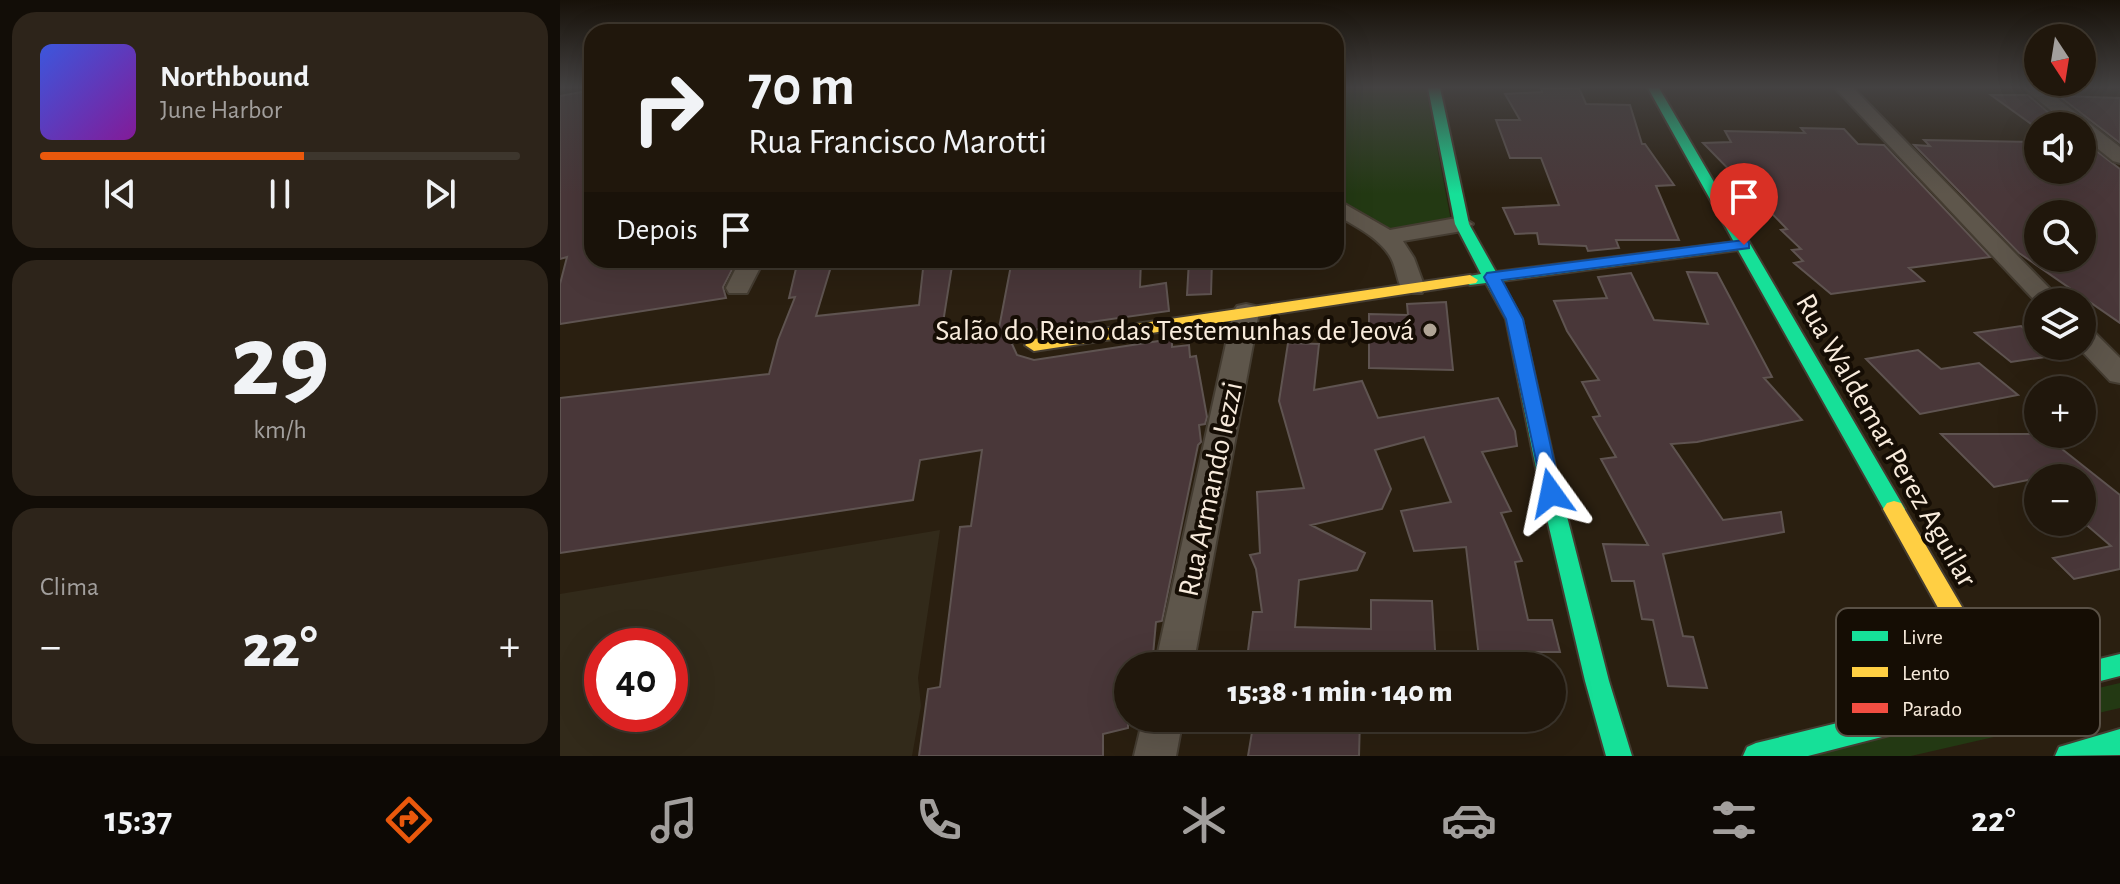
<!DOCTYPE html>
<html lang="pt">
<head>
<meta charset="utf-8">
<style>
	body { margin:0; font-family:"Alegreya Sans",sans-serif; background:#2d241a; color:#f1f3f6; height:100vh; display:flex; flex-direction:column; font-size:30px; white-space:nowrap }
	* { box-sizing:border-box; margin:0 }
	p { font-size:26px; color:#a29f9d }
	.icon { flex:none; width:44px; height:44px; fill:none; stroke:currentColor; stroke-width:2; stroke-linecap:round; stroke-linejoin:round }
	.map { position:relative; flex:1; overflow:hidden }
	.details { display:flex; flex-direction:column; gap:12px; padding:12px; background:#120d07; width:560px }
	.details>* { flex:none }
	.banner { position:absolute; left:24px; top:24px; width:760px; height:244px; border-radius:24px; box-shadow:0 8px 32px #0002,0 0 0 2px #3d362d; background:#20170c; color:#f1f3f6; overflow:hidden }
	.needle { width:52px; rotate:168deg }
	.fabs { position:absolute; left:1464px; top:24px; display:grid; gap:16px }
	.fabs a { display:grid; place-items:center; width:72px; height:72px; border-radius:50%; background:#20170c; box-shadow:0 8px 32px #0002,0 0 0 2px #3d362d; font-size:40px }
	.speed { position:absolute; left:24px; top:628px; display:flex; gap:16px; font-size:40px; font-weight:700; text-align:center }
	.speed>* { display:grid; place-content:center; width:104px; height:104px; border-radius:50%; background:#20170c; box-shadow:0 8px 32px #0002,0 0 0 2px #3d362d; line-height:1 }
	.speed .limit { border:12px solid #d22; background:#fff; color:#111 }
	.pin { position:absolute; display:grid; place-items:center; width:68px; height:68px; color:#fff; margin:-82px -34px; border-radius:50% 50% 50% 0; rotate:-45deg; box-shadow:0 0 8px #0007 }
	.pin .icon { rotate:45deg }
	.me { position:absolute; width:88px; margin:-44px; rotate:348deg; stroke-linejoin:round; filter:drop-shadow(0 0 6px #0008) }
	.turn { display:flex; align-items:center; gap:28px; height:168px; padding:0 32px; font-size:36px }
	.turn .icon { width:104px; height:104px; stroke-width:2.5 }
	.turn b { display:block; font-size:56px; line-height:68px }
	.then { display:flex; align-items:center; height:76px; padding:0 32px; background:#0003; gap:16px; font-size:30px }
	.big { font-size:60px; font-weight:800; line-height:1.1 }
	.details .tile { flex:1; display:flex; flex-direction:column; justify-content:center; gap:12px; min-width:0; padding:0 28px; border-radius:24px; background:#2d241a }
	.details .dial { align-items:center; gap:0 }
	.dial b { font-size:104px; line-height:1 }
	.song { display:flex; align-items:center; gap:24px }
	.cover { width:96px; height:96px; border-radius:12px; background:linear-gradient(135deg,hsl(230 70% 55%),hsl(290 70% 35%)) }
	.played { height:8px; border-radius:4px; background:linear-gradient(90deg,#ea580c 55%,#3d362d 55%) }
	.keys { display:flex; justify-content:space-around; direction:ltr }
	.heat { display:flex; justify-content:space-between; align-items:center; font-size:44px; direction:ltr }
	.trip { position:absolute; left:554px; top:652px; width:452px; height:80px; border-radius:40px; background:#20170c; box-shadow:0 8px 32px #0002,0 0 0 2px #3d362d; font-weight:800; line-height:80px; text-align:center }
	.tabs { display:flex; height:128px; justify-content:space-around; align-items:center; background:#0d0905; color:#a29f9d }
	.tabs .icon { width:56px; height:56px }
	.tabs .current { color:#ea580c }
	.tabs b { font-size:36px; color:#f1f3f6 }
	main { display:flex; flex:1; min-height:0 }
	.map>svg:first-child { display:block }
	.industrial { fill:#322a1a; fill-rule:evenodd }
	.green { fill:#233913 }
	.building { fill:#493739; stroke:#5f5451; stroke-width:2; fill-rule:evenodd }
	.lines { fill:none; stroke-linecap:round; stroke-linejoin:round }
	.street-casing { stroke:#443c31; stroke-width:4 }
	.fast-casing { stroke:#443c31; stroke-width:4 }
	.slow-casing { stroke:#443c31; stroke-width:4 }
	.jam-casing { stroke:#443c31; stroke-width:4 }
	.street { fill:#5e564b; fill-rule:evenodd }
	.fast { fill:#16e098; fill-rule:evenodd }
	.slow { fill:#ffcf43; fill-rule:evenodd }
	.jam { fill:#f24e42; fill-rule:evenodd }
	.route { fill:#1a73e8; stroke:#114b97; stroke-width:2 }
	.poi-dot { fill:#b0a495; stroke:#150d04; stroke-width:3 }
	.labels { text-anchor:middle; stroke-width:8; stroke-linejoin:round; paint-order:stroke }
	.poi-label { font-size:30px; fill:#f8ebdc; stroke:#150d04; text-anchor:end }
	.street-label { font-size:30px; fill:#f8ebdc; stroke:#150d04 }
	.key { fill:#150d04; stroke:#595045; stroke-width:2 }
	.key-label { font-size:22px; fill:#f8ebdc }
</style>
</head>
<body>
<main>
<section class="details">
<div class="tile">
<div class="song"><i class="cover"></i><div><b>Northbound</b><p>June Harbor</p></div></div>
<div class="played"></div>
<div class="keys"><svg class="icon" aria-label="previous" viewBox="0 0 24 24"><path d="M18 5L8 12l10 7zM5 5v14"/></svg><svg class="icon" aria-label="pause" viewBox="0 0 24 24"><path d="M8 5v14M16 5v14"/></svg><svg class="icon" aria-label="next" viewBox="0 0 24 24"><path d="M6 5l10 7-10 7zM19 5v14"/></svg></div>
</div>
<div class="tile dial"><b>29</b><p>km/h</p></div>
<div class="tile"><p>Clima</p>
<div class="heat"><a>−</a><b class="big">22°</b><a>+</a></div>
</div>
</section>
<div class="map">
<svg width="1560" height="756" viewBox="0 0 1560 756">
	<rect width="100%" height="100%" fill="#2a1f10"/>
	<path class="industrial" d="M380 530 358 678 361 706 352 756H0V594ZM110 646V714H42V646Z"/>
	<path class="green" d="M787 88H866L892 226 831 230 776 202V100Z
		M1560 683V708L1351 756H1242Z"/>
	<path class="building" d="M981 88H1019L1026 104 1070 105 1082 144H1085L1114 185 1096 186 1119 240H1056L1059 248 1028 251 1026 246 979 244 977 233 955 234 943 208 999 205 981 158H950L936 120H960L945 94 982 92Z
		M32 90V260H177L163 287 166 298 0 324V284L7 257 0 259V96Z
		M1431 95H1468L1504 126H1478V129Z
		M1499 96 1560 98V143Z
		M1241 128 1284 129 1298 144 1324 145 1430 257 1349 268 1364 281 1271 294 1234 263 1243 261 1232 250 1241 249 1221 230 1227 229 1143 143 1171 142 1165 131 1245 133Z
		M1364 140 1478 142V170H1522V140L1560 169V323L1459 253 1354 145 1370 146ZM1478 214H1522V258H1478Z
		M238 260H273L256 316 359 305 364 260H393L381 335 439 328 452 260H581L580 287 606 283 609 311 473 330 459 333 452 344 457 355 474 360 612 339V347L629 345 630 357 636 356 647 417 645 424 639 425 641 442 638 445 602 621 596 622 592 666H568V728L543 734V756H359L368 689 380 687 400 527 411 526 422 450 360 460 353 500 0 553V398L209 374 218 340 235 297 229 298Z
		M629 260H652L651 294 627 295Z
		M1127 272 1157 273 1212 377 1204 378 1242 420 1137 442 1111 444 1163 520 1221 512 1224 532 1103 554 1123 636 1133 637 1147 688 1108 686 1093 620 1082 619 1074 581H1052L1043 544 1088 545 1041 459 1056 457 1033 417 1040 416 1022 382 1039 380 1007 331 994 301 1047 298 1038 277 1071 273 1094 320 1148 324Z
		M886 302 893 370 809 368V314L848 315 847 304Z
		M1461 326 1478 340V346H1486L1498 355 1451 362 1415 333Z
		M728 343 759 344 754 390 802 381 818 418 938 398 955 431 957 446 922 452 951 511 941 513 962 561 955 562 968 620H992L1000 652H968L971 666H920L906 547 854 551 841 511 891 502 864 437 815 450 831 489 822 509 751 525 805 553 797 570 739 580 735 627 811 629V600L872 601 876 666H686L693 612H702L696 569 690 555 700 553 697 492 744 488 719 401Z
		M1358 350 1381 369 1419 363 1458 395 1360 414 1306 359Z
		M1381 434H1483L1560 495V569L1514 579 1493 558 1551 546 1522 521V478H1478L1434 487Z
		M743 718H800L799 756H688L693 726 742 730Z"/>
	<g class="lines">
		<g class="street-casing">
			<path id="street" d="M1275 88H1293L1503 302 1478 304Z
				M1464 88H1484L1560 147V163L1553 161 1522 136V126H1509Z
				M776 199 830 230 902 217 913 224 902 231 843 241 854 258 865 288 862 293H844C837 283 837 269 831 258 820 238 795 226 776 215Z
				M180 260H204L187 293H169L166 288Z
				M686 304 695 306 699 312 633 666H595L673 312 677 306Z
				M1522 327 1531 329 1560 358V383L1550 381 1517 346H1522Z
				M583 718H623L616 756H574Z"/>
		</g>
		<g class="fast-casing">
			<path id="fast" d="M868 88H880L909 224 936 272 1174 242 1088 88H1099L1345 509 1341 515 1334 517 1327 515 1178 250 941 281 962 319 1001 493 1049 681 1072 756H1046L1025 681 981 493 946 319 926 283 910 285 902 280 904 277 921 274 895 224Z
				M1560 654V676L1248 756H1183L1187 747 1196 743Z
				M1560 729V755L1495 756 1499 747Z"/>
		</g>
		<g class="slow-casing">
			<path id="slow" d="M910 275 918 280 916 283 474 351 465 345 474 339Z
				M1334 501 1341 503 1449 687 1453 695 1449 703 1440 707 1431 703 1323 509 1327 503Z"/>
		</g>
		<g class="jam-casing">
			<path id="jam" d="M776 88H785L776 97Z"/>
		</g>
		<use href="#street" class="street"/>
		<use href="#fast" class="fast"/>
		<use href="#slow" class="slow"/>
		<use href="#jam" class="jam"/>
	</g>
	<linearGradient id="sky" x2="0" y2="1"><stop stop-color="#171109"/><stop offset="0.45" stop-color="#444242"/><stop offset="1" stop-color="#444242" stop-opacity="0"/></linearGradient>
	<rect width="1560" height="194" fill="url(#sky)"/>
	<path class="route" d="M1184 240 1189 242V248L942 280 963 319 1001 493 998 498H984L946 319 924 277 927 273Z"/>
	<circle class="poi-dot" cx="870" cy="330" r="8"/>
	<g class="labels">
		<g class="poi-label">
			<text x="854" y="340">Salão do Reino das Testemunhas de Jeová</text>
		</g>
		<g class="street-label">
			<text transform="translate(1327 440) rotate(60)" y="10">Rua Waldemar Perez Aguilar</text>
			<text transform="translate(650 489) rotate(-78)" y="10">Rua Armando Iezzi</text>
		</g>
	</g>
	<rect x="1276" y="608" width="264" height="128" rx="12" class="key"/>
	<rect x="1292" y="631" width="36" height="10" fill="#16e098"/>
	<rect x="1292" y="667" width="36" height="10" fill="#ffcf43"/>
	<rect x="1292" y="703" width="36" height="10" fill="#f24e42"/>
	<g class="key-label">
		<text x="1342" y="644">Livre</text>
		<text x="1342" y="680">Lento</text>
		<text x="1342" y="716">Parado</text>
	</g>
</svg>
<div class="fabs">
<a><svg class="needle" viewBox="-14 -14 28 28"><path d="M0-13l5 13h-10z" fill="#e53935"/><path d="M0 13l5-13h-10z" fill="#a29f9d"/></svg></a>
<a><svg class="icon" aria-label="sound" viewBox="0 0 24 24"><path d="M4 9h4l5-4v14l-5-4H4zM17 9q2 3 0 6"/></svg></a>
<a><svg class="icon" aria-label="search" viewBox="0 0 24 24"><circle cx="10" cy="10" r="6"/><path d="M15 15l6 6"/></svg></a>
<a><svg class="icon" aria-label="layers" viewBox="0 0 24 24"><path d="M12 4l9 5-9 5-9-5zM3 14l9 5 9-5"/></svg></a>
<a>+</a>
<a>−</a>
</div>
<div class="speed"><div class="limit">40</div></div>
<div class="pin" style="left:1184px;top:245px;background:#d93025"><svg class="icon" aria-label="arrive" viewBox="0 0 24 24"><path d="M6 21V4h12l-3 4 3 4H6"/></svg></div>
<svg class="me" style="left:991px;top:493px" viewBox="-20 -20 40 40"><path d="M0-17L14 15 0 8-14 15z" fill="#1a73e8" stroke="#fff" stroke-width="4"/></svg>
<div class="trip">15:38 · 1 min · 140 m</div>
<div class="banner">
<div class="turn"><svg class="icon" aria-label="right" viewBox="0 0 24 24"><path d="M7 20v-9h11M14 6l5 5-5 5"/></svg><div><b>70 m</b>Rua Francisco Marotti</div></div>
<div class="then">Depois<svg class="icon" aria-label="arrive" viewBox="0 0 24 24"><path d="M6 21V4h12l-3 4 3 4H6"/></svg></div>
</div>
</div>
</main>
<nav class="tabs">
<b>15:37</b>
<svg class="icon current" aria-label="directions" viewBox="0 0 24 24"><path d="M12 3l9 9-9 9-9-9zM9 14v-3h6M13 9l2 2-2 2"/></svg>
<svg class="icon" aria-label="music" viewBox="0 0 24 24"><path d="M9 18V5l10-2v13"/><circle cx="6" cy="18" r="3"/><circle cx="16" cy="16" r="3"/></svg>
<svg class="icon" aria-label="phone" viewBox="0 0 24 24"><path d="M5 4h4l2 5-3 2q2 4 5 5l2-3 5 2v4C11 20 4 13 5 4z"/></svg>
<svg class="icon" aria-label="climate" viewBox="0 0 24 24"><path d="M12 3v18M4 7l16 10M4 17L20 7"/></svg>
<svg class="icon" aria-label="car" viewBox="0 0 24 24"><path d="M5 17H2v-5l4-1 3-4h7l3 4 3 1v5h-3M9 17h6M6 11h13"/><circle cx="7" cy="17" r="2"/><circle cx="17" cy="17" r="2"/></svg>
<svg class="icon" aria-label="filters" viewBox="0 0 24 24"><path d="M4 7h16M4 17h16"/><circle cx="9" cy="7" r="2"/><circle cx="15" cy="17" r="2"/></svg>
<b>22°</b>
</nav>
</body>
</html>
